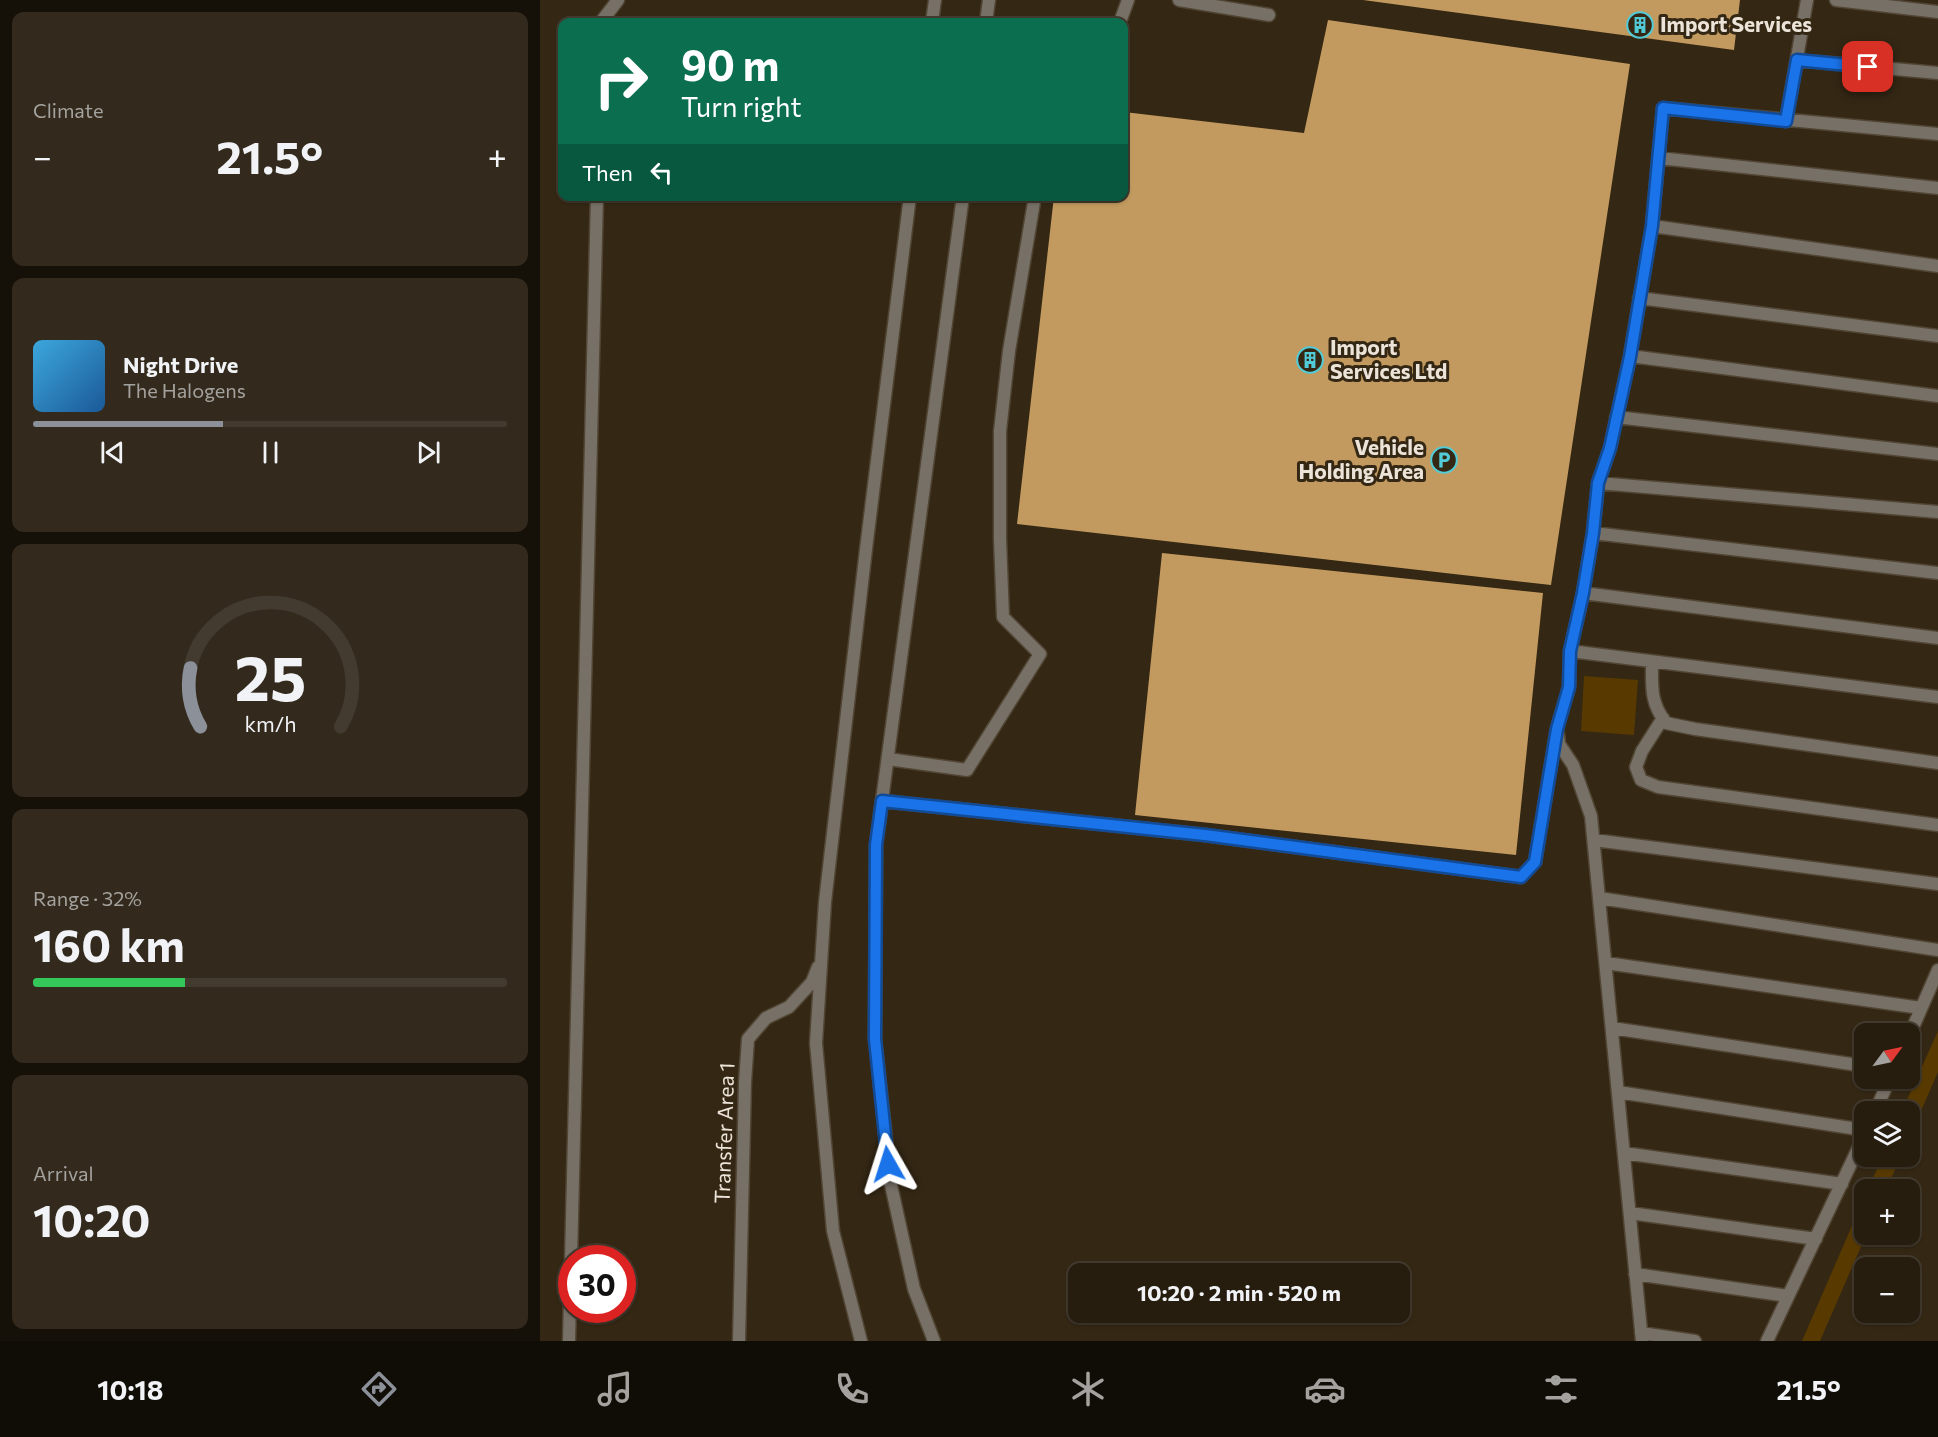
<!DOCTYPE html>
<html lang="en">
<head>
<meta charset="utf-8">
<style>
	body { margin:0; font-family:Commissioner,sans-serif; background:#332a1d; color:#f1f3f6; height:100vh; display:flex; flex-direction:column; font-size:22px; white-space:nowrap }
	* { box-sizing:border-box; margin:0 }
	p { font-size:20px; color:#a4a29e }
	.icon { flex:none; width:33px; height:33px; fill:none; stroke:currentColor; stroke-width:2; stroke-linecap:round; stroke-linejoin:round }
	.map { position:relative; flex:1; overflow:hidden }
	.side { display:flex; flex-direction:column; gap:12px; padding:12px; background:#151008; width:540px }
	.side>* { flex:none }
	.guide { position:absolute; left:18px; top:18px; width:570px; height:183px; border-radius:12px; box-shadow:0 2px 4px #0004,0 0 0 2px #433b2f; background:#0b6e4f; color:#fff; overflow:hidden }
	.needle { width:39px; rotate:57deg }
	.buttons { position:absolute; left:1314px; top:1023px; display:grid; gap:12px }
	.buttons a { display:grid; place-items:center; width:66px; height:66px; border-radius:12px; background:#271d0f; box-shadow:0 2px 4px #0004,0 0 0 2px #433b2f; font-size:30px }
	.speed { position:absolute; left:18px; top:1245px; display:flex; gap:12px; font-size:30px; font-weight:700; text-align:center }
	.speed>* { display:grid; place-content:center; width:78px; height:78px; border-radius:50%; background:#271d0f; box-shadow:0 2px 4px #0004,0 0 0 2px #433b2f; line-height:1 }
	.speed .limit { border:9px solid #d22; background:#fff; color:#111 }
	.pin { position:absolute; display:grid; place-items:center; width:51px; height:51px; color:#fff; margin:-26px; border-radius:12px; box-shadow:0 3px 9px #0006 }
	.me { position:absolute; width:66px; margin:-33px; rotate:354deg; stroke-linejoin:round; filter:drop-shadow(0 0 4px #0008) }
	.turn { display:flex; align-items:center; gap:21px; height:126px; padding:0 24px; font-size:27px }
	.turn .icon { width:78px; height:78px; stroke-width:2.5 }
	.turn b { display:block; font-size:42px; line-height:51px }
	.then { display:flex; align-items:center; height:57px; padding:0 24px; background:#0003; gap:12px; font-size:22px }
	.big { font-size:45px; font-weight:700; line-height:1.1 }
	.side .tile { flex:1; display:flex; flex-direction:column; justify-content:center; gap:9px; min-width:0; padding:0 21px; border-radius:12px; background:#332a1d }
	.side .dial { align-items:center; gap:0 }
	.dial svg { height:156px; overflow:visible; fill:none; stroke:#433b2f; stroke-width:7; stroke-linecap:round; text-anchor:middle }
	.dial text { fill:#f1f3f6; stroke:none }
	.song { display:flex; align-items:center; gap:18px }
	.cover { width:72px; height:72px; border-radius:9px; background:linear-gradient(135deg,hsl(200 70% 55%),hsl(210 70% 35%)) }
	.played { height:6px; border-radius:3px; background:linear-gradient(90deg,#8c9099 40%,#433b2f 40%) }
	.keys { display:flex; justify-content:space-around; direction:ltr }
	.heat { display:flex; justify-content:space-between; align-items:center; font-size:33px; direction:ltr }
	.charge { height:9px; border-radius:4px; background:linear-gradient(90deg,#34c759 32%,#433b2f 0) }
	.trip { position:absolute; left:528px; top:1263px; width:342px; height:60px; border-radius:12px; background:#271d0f; box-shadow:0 2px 4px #0004,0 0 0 2px #433b2f; font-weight:700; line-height:60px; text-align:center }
	.tab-bar { display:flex; height:96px; justify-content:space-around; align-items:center; background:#100c06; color:#a4a29e }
	.tab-bar .icon { width:42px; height:42px }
	.tab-bar .selected { color:#8c9099 }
	.tab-bar b { font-size:27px; color:#f1f3f6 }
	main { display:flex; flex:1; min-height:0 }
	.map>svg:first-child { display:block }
	.green { fill:#583a00 }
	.building { fill:#c29a5f }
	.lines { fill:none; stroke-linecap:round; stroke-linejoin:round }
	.service-casing { stroke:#514533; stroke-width:15 }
	.minor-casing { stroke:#514533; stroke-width:15 }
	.service { stroke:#777067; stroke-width:12 }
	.minor { stroke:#777067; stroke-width:12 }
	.route-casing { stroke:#114b97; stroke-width:15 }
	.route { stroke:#1a73e8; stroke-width:10 }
	.labels { text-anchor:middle; stroke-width:6; stroke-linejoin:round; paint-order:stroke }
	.poi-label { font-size:21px; font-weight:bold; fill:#ece4d8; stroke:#342714; text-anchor:start }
	.street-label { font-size:21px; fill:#ece4d8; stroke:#342714 }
</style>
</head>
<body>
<main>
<section class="side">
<div class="tile"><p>Climate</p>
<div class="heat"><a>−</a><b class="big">21.5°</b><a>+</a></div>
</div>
<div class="tile">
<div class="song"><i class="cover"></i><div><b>Night Drive</b><p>The Halogens</p></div></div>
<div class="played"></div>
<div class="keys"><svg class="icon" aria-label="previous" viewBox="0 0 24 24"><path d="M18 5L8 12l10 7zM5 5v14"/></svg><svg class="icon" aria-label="pause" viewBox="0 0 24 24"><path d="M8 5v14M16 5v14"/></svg><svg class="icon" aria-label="next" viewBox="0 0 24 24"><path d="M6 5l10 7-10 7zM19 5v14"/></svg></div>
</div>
<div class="tile dial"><svg viewBox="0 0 100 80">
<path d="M14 69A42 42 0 1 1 86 69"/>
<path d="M14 69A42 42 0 0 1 9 39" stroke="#8c9099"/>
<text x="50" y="56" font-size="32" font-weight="700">25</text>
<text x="50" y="72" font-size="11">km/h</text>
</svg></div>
<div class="tile"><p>Range · 32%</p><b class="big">160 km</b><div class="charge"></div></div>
<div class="tile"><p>Arrival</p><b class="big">10:20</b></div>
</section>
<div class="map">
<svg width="1398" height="1341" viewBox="0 0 1398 1341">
	<rect width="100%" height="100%" fill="#342714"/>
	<path class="green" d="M1044 676 1098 680 1094 735 1041 731Z
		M1398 1031V1072L1370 1136V1112L1362 1111Z
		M1343 1156 1361 1157 1346 1189H1328Z
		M1324 1198V1234L1326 1235 1280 1341H1262Z"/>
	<path class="building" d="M823 0H1200L1194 50Z
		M788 20 1090 64 1011 585 477 524 514 196H584V112L764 133Z
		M622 553 1003 593 976 855 595 815Z"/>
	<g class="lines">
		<g class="service-casing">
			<path id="service" d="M639 0 729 15
				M1296 0 1398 12
				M61 22 78 0
				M392 22 395 0
				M580 22 588 0
				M1257 60 1398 73
				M1246 121 1267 0
				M1119 158 1398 188
				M1112 226 1398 266
				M1099 298 1398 336
				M1090 356 1398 396
				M1076 417 1398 454
				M1058 483 1398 512
				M1053 533 1398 573
				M1043 593 1398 638
				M1030 651 1398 697
				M1112 662C1112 687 1110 702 1126 723L1155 729 1398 763
				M1123 718 1102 751 1096 767 1101 780 1118 787 1398 825
				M1018 734 1019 744 1033 765 1051 816 1102 1341
				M348 759 427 770 500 654 463 617 460 539V431L469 351 495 196
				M342 801 665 835 981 877 995 862 1017 728 1029 687 1030 651 1043 593 1053 533 1058 483 1070 448 1090 356 1112 226 1123 108 1398 134
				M1054 840 1398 884
				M1059 898 1398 950
				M1066 963 1381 1008
				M1072 1028 1324 1066
				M1370 1034 1398 970
				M1078 1092 1324 1130
				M1335 1112 1350 1078
				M1084 1153 1302 1184
				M1090 1213 1276 1239
				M1095 1274 1248 1296
				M1101 1333 1155 1341
				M29 1341 57 196
				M199 1341 205 1082 208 1039 226 1018 249 1007 272 982 278 967
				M321 1341 293 1231 276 1043 285 902 326 549 370 196
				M1227 1341 1324 1136"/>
		</g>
		<g class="minor-casing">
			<path id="minor" d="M446 22 449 0
				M394 1341 374 1289 351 1185 335 1039 336 845 423 196"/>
		</g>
		<use href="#service" class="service"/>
		<use href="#minor" class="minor"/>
	</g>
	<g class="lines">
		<g class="route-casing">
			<path id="route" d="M348 1164 335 1039 336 845 342 801 665 835 981 877 995 862 1017 729 1029 687 1030 651 1043 593 1053 533 1058 483 1070 448 1090 357 1112 226 1123 108 1246 121 1257 60 1328 67"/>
		</g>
		<use href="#route" class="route"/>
	</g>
	<defs>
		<g id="building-ring" transform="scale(1.35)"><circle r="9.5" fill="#342714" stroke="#52cbd8" stroke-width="1.5"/><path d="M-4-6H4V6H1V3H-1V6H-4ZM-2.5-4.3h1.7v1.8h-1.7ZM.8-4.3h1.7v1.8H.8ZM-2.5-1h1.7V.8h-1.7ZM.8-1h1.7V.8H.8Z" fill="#52cbd8"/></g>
		<g id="parking-ring" transform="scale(1.35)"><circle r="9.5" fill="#342714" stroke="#52cbd8" stroke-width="1.5"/><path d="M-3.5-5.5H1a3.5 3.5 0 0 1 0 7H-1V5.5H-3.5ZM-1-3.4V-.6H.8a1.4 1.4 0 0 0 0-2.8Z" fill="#52cbd8"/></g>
	</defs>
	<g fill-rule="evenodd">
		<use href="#building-ring" x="1100" y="25"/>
		<use href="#building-ring" x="770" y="360"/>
		<use href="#parking-ring" x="904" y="460"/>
	</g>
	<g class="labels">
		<g class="poi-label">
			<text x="1120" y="32">Import Services</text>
			<text x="790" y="355">Import<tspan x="790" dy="24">Services Ltd</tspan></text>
			<text x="884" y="455" text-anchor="end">Vehicle<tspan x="884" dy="24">Holding Area</tspan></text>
		</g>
		<g class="street-label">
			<text transform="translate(185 1133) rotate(-88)" y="7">Transfer Area 1</text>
		</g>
	</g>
</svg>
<div class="buttons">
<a><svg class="needle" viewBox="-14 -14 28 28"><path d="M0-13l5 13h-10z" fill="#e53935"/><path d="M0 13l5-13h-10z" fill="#a4a29e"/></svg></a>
<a><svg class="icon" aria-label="layers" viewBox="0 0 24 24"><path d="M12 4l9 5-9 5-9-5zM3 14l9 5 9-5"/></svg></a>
<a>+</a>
<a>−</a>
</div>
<div class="speed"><div class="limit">30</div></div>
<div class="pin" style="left:1328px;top:67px;background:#d93025"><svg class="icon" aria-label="arrive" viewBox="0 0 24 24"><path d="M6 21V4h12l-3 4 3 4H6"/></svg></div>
<svg class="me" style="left:348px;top:1164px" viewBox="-20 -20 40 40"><path d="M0-17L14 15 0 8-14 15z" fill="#1a73e8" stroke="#fff" stroke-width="4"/></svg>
<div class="trip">10:20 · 2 min · 520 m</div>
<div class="guide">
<div class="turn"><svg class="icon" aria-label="right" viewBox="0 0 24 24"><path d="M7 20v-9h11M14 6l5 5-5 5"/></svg><div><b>90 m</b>Turn right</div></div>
<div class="then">Then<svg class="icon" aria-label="left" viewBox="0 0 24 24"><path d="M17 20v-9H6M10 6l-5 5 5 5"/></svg></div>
</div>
</div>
</main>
<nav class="tab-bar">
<b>10:18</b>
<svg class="icon selected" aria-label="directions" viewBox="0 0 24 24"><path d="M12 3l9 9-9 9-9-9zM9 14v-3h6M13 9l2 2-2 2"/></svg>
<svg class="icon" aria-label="music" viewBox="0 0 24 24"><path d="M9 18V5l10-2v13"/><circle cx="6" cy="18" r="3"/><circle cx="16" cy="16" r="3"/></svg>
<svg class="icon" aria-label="phone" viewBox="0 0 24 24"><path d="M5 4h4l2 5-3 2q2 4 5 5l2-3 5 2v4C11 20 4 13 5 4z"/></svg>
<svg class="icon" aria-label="climate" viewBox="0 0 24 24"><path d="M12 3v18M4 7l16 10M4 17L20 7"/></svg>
<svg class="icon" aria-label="car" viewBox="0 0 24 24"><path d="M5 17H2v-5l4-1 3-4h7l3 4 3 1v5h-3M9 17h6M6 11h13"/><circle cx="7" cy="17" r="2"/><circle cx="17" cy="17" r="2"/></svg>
<svg class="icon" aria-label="filters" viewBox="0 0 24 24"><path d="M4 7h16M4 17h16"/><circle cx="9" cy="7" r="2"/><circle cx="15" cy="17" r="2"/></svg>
<b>21.5°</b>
</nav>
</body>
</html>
